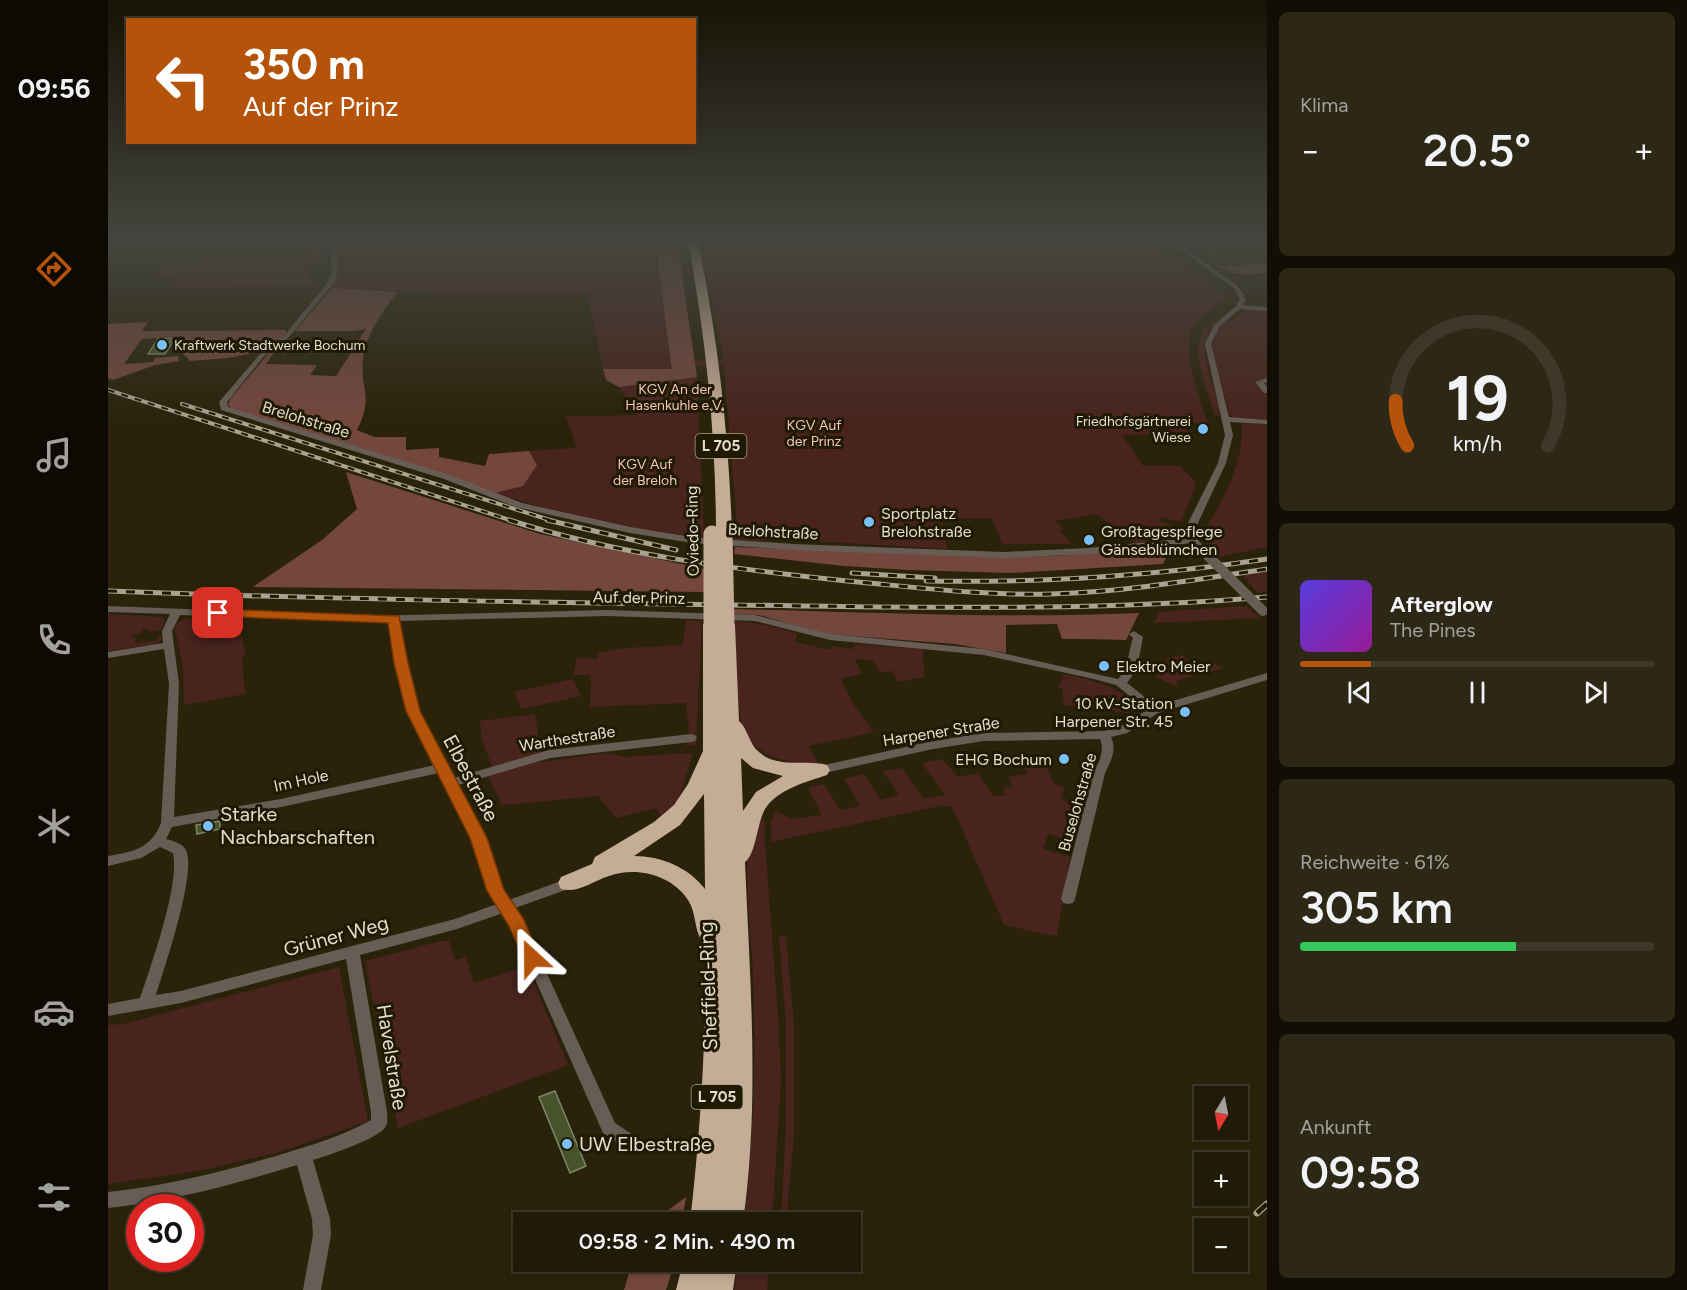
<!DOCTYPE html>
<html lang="de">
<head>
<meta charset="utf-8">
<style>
	body { margin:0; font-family:Figtree,sans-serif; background:#2d2716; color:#f1f3f6; height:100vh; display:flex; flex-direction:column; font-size:22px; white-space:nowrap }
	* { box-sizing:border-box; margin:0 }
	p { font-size:20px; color:#a2a19c }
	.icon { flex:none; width:33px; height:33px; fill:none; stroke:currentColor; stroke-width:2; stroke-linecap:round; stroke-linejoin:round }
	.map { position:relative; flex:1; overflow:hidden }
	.sheet { display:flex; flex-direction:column; gap:12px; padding:12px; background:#120e04; width:420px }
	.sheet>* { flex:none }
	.top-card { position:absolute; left:18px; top:18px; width:570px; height:126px; border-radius:0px; box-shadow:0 3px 9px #0003,0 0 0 2px #3d3829; background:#b45309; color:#fff; overflow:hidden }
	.needle { width:39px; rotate:190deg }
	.tools { position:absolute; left:1086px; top:1086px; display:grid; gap:12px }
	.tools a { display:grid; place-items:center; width:54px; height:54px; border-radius:0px; background:#201a08; box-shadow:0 3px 9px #0003,0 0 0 2px #3d3829; font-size:30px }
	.speed { position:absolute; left:18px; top:1194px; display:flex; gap:12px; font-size:30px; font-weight:700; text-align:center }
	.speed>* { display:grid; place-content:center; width:78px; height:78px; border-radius:50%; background:#201a08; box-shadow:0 3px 9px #0003,0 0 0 2px #3d3829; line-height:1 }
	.speed .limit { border:9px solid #d22; background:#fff; color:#111 }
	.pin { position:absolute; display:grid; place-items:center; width:51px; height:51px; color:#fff; margin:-26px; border-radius:12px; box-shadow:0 3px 9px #0006 }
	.me { position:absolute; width:66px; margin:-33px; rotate:336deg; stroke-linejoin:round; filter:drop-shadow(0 0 4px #0008) }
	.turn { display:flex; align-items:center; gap:21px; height:126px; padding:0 18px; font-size:27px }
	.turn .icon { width:78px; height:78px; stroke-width:2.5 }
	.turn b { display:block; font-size:42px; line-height:51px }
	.big { font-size:45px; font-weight:600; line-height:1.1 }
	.sheet .tile { flex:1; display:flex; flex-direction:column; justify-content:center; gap:9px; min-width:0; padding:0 21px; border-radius:9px; background:#2d2716 }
	.sheet .dial { align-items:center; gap:0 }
	.dial svg { height:156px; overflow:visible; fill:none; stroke:#3d3829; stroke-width:7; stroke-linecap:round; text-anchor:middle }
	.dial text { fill:#f1f3f6; stroke:none }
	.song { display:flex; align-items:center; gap:18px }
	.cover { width:72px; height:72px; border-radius:9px; background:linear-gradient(135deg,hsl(250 70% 55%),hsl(300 70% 35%)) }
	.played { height:6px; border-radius:3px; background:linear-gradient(90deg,#b45309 20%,#3d3829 20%) }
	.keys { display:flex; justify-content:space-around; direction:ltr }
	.heat { display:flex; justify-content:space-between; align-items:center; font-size:33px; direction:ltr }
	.charge { height:9px; border-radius:4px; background:linear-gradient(90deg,#34c759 61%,#3d3829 0) }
	.trip { position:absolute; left:405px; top:1212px; width:348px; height:60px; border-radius:0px; background:#201a08; box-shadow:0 3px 9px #0003,0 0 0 2px #3d3829; font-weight:600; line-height:60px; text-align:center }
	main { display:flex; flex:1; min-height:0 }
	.dock { display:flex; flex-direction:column; width:108px; justify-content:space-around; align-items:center; background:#0d0a03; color:#a2a19c }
	.dock .icon { width:42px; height:42px }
	.dock .selected { color:#b45309 }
	.dock b { font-size:27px; color:#f1f3f6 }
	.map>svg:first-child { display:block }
	.green { fill:#48241d }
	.forest { fill:#74473d }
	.building { fill:#47542b; stroke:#7d876c; stroke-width:1.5 }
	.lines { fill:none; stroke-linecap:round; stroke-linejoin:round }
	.street { fill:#675d54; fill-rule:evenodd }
	.highway { fill:#c4ac96; fill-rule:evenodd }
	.rail-far2-casing { stroke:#a9a492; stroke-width:4 }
	.rail-far1-casing { stroke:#a9a492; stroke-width:5 }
	.rail-casing { stroke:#a9a492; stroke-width:7 }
	.rail-far2 { stroke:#211a02; stroke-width:2; stroke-dasharray:7; stroke-linecap:butt }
	.rail-far1 { stroke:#211a02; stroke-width:3; stroke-dasharray:9; stroke-linecap:butt }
	.rail { stroke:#211a02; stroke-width:4.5; stroke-dasharray:14; stroke-linecap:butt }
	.street-bridge { stroke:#675d54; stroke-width:10 }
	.highway-bridge { stroke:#c4ac96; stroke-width:17 }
	.route { fill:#b45309; stroke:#753606; stroke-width:1.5 }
	.poi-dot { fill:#7abff8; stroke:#211a02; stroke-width:2 }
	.labels { text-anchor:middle; stroke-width:6; stroke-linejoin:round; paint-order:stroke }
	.far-poi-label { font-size:14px; fill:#e2ddce; stroke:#211a02; text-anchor:start }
	.far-park-label { font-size:14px; fill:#f5c6bb; stroke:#211a02 }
	.shield { fill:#211a02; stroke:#a8a291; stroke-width:1.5 }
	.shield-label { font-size:15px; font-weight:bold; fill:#e2ddce }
	.street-label { font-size:16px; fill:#e2ddce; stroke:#211a02 }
	.poi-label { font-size:16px; fill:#e2ddce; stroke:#211a02; text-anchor:start }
	.near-street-label { font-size:20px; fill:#e2ddce; stroke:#211a02 }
	.near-poi-label { font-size:20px; fill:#e2ddce; stroke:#211a02; text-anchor:start }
</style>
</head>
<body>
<main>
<nav class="dock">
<b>09:56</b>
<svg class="icon selected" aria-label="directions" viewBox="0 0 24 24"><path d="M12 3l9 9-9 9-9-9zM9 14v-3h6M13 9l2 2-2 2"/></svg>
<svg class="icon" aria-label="music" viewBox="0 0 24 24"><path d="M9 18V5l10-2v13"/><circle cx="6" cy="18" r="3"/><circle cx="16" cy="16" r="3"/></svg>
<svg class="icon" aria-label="phone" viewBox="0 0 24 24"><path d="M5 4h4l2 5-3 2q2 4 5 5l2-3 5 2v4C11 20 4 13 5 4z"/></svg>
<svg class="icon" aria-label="climate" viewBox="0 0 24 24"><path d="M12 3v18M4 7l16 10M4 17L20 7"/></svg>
<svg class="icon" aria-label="car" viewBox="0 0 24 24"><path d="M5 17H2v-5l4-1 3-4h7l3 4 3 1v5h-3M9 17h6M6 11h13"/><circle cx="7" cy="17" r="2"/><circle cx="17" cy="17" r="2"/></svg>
<svg class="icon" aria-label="filters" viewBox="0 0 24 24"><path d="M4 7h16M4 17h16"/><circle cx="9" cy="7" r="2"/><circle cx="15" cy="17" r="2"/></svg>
</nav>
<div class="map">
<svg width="1159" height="1290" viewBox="0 0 1159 1290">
	<rect width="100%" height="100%" fill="#2a230a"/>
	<path class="green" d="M227 241H560L580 361 616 360 591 241H1045L1093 276 1117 297C1109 308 1098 311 1089 321 1069 345 1092 397 1100 424L1081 422 1078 434 1014 435 1035 466H1072L1088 483 1073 522 1053 517 1051 521 1069 527H1065L1063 530 1067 532 1065 536 1054 535 1056 538 1028 543 988 514 947 521 956 529 952 530 963 544H894L884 518 832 519 839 549 703 541 627 540 628 514 616 366H584V377H589L596 537C525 531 455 515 387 493L429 465 421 451 469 448 458 416 529 415 511 387 569 379 495 369 479 293 343 294 224 288 231 269Z
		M1073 241H1159V253L1096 256Z
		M216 245 217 253 200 270V277L211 286 65 287 72 278 50 277 52 267 59 261 71 263 112 260 122 254 135 253H181L182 251 198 250 200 246Z
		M1139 309 1159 311V420L1128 418 1122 415 1104 351C1103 337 1108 331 1117 321L1121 323Z
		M1110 319C1085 341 1104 381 1113 410H1110L1112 416H1107C1099 386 1072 334 1110 319Z
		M1133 422 1159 424V547L1111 557 1099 545 1094 532C1114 507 1139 454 1133 422Z
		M1159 569V592H1149L1133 574Z
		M1139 606 1152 618 1046 623 1051 612Z
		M0 614 54 617 57 619 53 630 41 632V629H35L33 633 27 634 22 638H28L27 643 48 641 53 635V640L48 644 0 651Z
		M76 619 124 620 128 626H131L138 654 134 656 137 694 76 705 75 668 67 629 68 624Z
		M578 620 594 621 588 745 578 746C584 725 579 722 578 703L482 707 483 675H465L469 658 489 659 491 653 517 648 575 645Z
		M623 621C646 622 667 626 689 634L687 642 718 649H723V646L747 649V644L815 649 816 677 791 682 784 671 772 672 764 660 747 659 754 674 733 679 745 704 766 732 700 746 710 764 693 765 661 756 644 744 633 728Z
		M1074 655 1084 664 1105 663 1116 668 1067 681 1072 688 1048 677 1050 669H1061L1058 659Z
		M956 674C966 676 1042 692 1020 713L956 705 954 689 950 687Z
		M465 679 473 696 413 709 406 692Z
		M427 714 433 752 384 767 374 739 372 721Z
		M499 753 516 757 585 753 571 799 555 819 548 808 508 818 490 796 394 805 379 775 412 765Z
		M912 758 936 759 946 784 956 787 953 800 970 806 962 840 940 834 935 849 962 857 949 936 896 925 844 806 837 807 836 805 663 842V823L668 811 684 819 714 815 700 788 716 784 732 810 752 806 736 779 756 774 773 800 791 795 775 771 794 768 816 799 837 795 814 763 834 759 850 777 870 773 886 797 898 795 895 789 904 786 900 777 919 774Z
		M645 819 657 821V842L670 1016 673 1079 664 1222H636C646 1139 648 1059 645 975 643 923 633 870 645 819Z
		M671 936 678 937 686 1025V1136L678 1222H673L678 1124V1022Z
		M333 941H341L347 960 358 957 366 983 419 966 460 1065 290 1128 257 961Z
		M231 967 260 1121 172 1152 90 1171 0 1184V1025L15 1024Z
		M631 1262H661L659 1290H626Z"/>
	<path class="forest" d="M547 241H569L589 377 511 387 498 380 495 369H564Z
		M1159 264V273C1141 274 1125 277 1110 266Z
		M224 288 289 292C275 312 259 332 255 358 251 388 267 395 249 430L266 437H298V450L331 448V457L377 466 381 454 421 451 429 465 415 486 387 493 124 409 120 405 122 399 161 353 166 352 158 364 209 365 202 375 228 376 258 329 247 331H187Z
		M40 322 34 331 178 330V334C152 359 116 358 82 361L69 347 76 336 34 339 16 364 45 362 47 358 70 356 71 361 47 365 5 380 0 378V324Z
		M238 472 432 534 597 569 596 592 145 587 214 540 249 509Z
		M1055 546 1062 550 1055 564 902 573 800 570 736 566 626 554 627 547 882 557 949 556Z
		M623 609C759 612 896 619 1031 613L1018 640C997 639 976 639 954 639L949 624 898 625V653L847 644 718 634 651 615 623 614Z
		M578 1197 574 1222H544Z
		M524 1262H567L558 1290H516Z"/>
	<path class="building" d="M64 338 62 342H65L57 354H40L50 339Z
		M112 821V829L89 834 88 825Z
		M447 1091 478 1166 462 1173 431 1097Z"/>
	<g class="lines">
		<path class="street" d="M19 241H33L0 248V244Z
			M221 241H227C229 256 233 269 226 283L180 338 156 356 119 402 120 407 342 475 414 503 522 527 584 537 685 544 896 552 980 548 1081 538 1078 527 1110 463 1117 435 1097 344 1106 325 1128 306 1132 299 1126 288 1060 241H1067L1130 286 1138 299 1135 305 1159 307V311L1132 309 1111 327 1103 344 1121 417 1159 420V424L1122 422 1125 435 1118 463 1088 527 1090 540 1101 552 1096 555 1093 554 1084 543 980 554 896 558 685 550 584 543 522 533 408 507 336 479 113 410 111 402 152 354 176 336 220 282 224 268Z
			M1159 378V382L1156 383 1159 387V393H1156L1147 382Z
			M0 606 258 616 499 610 647 615 722 634 876 649 1010 679C1021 668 1020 652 1025 638L1021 634 1026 631 1035 637 1029 669 1019 683 1048 706 1159 673V680L1050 713 1019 733 1003 737C1009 750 1003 761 997 773L967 899 965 903 960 904 955 903 953 899 985 773C991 762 997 752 992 739L876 741 825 749 712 774 708 773 706 770 708 767 712 766 825 741 876 733 996 731 1011 727 1039 710 1008 685 986 679 876 655 722 640 647 621 499 616 291 621 298 663 311 711 346 778 441 750 583 734 587 735 589 738 587 741 583 742 442 758 350 785 377 838 394 890 401 900 461 878 466 879 468 883 466 887 407 908 416 923 507 1123 525 1135 527 1140 525 1145 519 1148 495 1133 403 925 395 913 349 929 252 955 279 1112C279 1117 280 1122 278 1126 273 1138 218 1156 205 1160L222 1219 223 1235 213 1290H195L205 1235 204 1219 189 1165C127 1184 65 1201 0 1208V1192C57 1186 112 1172 168 1156 200 1146 233 1137 263 1120V1112L238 959 73 1003 0 1016V1004L32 998C43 965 72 885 65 853L52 847 33 858 0 866V856C24 852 43 849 53 823L61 684 56 649 0 658V652L55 643 54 631 62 614 0 612ZM72 615 258 622 281 621 288 663 299 711 327 765 173 799 66 817 71 684 64 631ZM331 773 365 838 381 891 389 904 347 919 73 991 48 995C56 969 89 873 78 850 74 843 65 841 58 839L64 827 173 807Z"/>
		<path class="highway" d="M580 241H590C610 339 621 436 624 535L616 540 608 535C608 436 598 339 580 241Z
			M604 620 611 622 618 620 624 621 627 625 631 721C640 729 641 744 651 752 670 769 698 759 719 765L722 770 719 775C698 782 670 789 657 809 649 823 648 854 637 862 642 981 652 1103 635 1222H582C593 1128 598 1036 598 941L593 940C586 927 588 912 580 900 564 875 528 866 501 876 485 881 469 894 453 889L450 883 453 877 484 864 487 857 546 822 566 805 580 784 595 751V625L598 621ZM633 758 645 768 675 776 648 792 635 811ZM596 794 597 889C580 867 553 856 526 856L572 825Z
			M575 1262H629L625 1290H568Z"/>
		<g class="rail-far2-casing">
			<path id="rail-far2" d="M0 390 405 521
				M74 404 445 521"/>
		</g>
		<g class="rail-far1-casing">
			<path id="rail-far1" d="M401 520C510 555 626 569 739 581 807 587 875 596 943 594 1016 592 1087 580 1159 569
				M439 520 568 550
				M744 573 827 578
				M818 581C933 583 1046 576 1159 559
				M0 591C208 599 415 602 623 605 802 607 980 612 1159 597"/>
		</g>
		<g class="rail-casing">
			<path id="rail" d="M1149 1213 1159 1204"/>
		</g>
		<use href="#rail-far2" class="rail-far2"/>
		<use href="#rail-far1" class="rail-far1"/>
		<use href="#rail" class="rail"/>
		<path class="street-bridge" d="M1096 552 1155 611"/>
		<path class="highway-bridge" d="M604 534V625
			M616 535 618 625"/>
	</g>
	<linearGradient id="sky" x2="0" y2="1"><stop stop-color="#171306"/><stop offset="0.57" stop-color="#44453e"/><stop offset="1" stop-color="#44453e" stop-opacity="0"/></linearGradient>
	<rect width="1159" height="422" fill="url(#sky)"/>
	<path class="route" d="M110 609 291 616 300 663 312 711 379 838 396 890 415 918 433 958 431 963 424 965 417 963 401 926 379 891 362 838 298 711 286 663 280 623 105 616 103 613 105 610Z"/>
	<g class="poi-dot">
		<circle cx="54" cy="345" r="6"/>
		<circle cx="1095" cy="429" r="6"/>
		<circle cx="761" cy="522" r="6"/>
		<circle cx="981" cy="540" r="6"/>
		<circle cx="996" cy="666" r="6"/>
		<circle cx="1077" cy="712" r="6"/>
		<circle cx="956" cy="759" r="6"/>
		<circle cx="100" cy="826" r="6"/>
		<circle cx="459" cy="1144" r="6"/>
	</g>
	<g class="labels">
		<g class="far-poi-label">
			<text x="66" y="350">Kraftwerk Stadtwerke Bochum</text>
			<text x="1083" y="426" text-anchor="end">Friedhofsgärtnerei<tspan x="1083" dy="16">Wiese</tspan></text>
		</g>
		<g class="far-park-label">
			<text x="567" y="394">KGV An der<tspan x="567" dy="16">Hasenkuhle e.V.</tspan></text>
			<text x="706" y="430">KGV Auf<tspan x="706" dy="16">der Prinz</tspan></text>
			<text x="537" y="469">KGV Auf<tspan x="537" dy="16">der Breloh</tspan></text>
		</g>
		<g class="shield">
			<rect x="587.5" y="434" width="51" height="24" rx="4.5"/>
			<rect x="583.5" y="1085" width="51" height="24" rx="4.5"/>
		</g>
		<g class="shield-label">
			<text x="613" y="451">L 705</text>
			<text x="609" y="1102">L 705</text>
		</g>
		<g class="street-label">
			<text transform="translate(198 419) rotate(17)" y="6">Brelohstraße</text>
			<text transform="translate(584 531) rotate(-91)" y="6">Oviedo-Ring</text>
			<text transform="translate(665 531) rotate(3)" y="6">Brelohstraße</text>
			<text transform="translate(531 597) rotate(1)" y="6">Auf der Prinz</text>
			<text transform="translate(833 731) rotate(-9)" y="6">Harpener Straße</text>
			<text transform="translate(459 738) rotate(-9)" y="6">Warthestraße</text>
			<text transform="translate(193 780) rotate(-12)" y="6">Im Hole</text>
			<text transform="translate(969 802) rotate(-74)" y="6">Buselohstraße</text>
		</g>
		<g class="poi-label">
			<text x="773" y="519">Sportplatz<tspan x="773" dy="18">Brelohstraße</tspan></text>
			<text x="993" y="537">Großtagespflege<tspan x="993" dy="18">Gänseblümchen</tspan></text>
			<text x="1008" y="672">Elektro Meier</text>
			<text x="1065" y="709" text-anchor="end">10 kV-Station<tspan x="1065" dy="18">Harpener Str. 45</tspan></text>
			<text x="944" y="765" text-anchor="end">EHG Bochum</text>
		</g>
		<g class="near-street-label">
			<text transform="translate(363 778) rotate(62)" y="7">Elbestraße</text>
			<text transform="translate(228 936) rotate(-15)" y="7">Grüner Weg</text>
			<text transform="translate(600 986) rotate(-92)" y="7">Sheffield-Ring</text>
			<text transform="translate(284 1057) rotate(81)" y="7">Havelstraße</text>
		</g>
		<g class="near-poi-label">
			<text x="112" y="821">Starke<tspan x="112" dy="23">Nachbarschaften</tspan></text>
			<text x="471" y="1151">UW Elbestraße</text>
		</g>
	</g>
</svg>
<div class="tools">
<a><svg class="needle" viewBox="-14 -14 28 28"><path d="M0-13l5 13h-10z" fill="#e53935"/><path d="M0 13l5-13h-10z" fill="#a2a19c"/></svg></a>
<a>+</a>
<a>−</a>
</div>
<div class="speed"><div class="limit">30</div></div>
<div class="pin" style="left:110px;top:613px;background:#d93025"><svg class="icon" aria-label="arrive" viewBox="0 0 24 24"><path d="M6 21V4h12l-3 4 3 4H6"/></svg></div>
<svg class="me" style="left:424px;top:958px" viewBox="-20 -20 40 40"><path d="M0-17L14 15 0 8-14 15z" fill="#b45309" stroke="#fff" stroke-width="4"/></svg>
<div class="trip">09:58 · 2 Min. · 490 m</div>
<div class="top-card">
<div class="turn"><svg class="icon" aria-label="left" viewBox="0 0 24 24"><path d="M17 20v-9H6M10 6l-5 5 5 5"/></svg><div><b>350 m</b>Auf der Prinz</div></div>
</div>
</div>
<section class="sheet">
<div class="tile"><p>Klima</p>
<div class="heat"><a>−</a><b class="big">20.5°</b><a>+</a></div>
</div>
<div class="tile dial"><svg viewBox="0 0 100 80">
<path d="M14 69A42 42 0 1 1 86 69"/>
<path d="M14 69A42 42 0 0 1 8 46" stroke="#b45309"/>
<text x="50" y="56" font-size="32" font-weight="700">19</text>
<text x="50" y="72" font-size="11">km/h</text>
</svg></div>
<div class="tile">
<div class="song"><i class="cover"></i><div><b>Afterglow</b><p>The Pines</p></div></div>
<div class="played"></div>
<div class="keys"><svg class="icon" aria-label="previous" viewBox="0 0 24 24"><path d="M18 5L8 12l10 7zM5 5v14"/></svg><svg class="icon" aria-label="pause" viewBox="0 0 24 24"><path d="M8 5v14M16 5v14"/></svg><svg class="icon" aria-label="next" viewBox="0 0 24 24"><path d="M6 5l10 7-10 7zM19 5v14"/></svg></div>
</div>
<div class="tile"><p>Reichweite · 61%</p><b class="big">305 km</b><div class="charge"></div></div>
<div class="tile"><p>Ankunft</p><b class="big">09:58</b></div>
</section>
</main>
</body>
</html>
